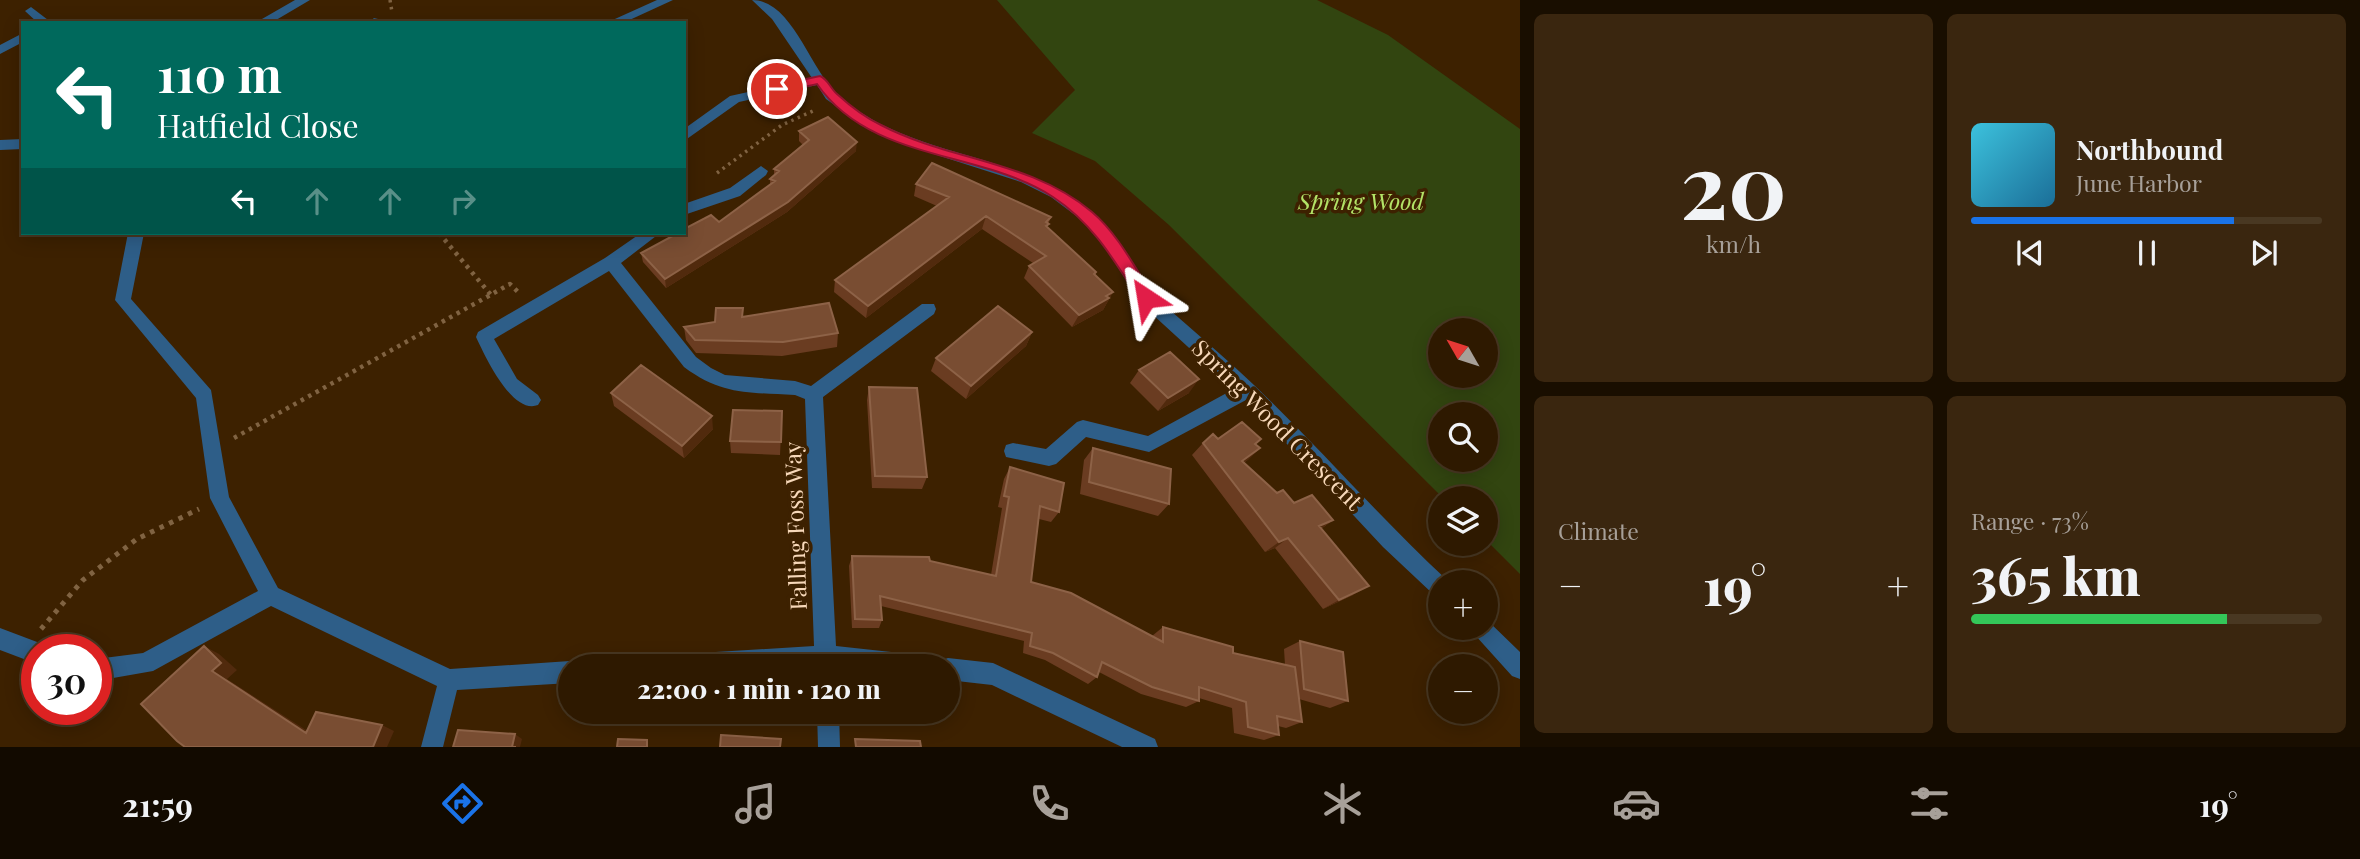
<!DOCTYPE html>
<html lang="en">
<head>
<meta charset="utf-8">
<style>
	body { margin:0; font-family:"Playfair Display",serif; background:#3a260f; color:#f1f3f6; height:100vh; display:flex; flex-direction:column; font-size:26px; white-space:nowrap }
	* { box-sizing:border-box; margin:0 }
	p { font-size:23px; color:#a7a099 }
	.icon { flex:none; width:38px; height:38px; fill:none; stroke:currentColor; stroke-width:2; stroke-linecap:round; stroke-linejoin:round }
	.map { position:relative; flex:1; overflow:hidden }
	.side { display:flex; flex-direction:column; gap:14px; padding:14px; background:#190e00; width:840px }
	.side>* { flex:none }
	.hud { position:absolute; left:21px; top:21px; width:665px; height:214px; border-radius:0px; box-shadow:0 4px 18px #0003,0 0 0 2px #493822; background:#00695c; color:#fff; overflow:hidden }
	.needle { width:46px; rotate:309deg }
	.tools { position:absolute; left:1428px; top:318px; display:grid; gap:14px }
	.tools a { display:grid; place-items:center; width:70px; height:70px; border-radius:50%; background:#2e1900; box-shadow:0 4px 18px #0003,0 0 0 2px #493822; font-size:35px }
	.speed { position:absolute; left:21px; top:634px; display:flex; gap:14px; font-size:35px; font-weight:700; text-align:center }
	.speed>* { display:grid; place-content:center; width:91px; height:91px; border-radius:50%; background:#2e1900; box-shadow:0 4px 18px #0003,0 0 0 2px #493822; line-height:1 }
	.speed .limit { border:10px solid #d22; background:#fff; color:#111 }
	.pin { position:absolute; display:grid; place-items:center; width:60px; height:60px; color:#fff; margin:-30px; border:4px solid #fff; border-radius:50%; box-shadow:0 2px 7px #0007 }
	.me { position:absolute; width:77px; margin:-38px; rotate:327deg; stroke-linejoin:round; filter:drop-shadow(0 0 5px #0008) }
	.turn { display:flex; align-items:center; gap:24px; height:147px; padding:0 21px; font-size:32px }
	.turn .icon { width:91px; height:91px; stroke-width:2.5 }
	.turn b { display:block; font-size:49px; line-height:60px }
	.lanes { display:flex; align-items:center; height:66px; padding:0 21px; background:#0003; justify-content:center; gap:35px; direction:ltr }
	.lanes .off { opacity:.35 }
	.big { font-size:52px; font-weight:800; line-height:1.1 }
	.side .widget { flex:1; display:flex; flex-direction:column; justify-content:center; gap:10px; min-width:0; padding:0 24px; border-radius:10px; background:#3a260f }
	.side .dial { align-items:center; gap:0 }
	.dial b { font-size:91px; line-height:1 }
	.song { display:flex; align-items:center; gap:21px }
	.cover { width:84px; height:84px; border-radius:10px; background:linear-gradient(135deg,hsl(190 70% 55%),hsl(200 70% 35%)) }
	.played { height:7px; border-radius:4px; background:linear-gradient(90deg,#1a73e8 75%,#493822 75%) }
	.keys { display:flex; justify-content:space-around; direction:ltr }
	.heat { display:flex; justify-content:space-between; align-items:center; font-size:38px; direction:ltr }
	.charge { height:10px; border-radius:5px; background:linear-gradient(90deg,#34c759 73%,#493822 0) }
	.side .tiles { flex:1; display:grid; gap:14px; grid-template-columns:repeat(2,1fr) }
	.trip { position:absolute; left:558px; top:654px; width:402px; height:70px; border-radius:35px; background:#2e1900; box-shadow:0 4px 18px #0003,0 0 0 2px #493822; font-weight:800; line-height:70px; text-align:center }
	.tab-bar { display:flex; height:112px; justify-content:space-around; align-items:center; background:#120a00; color:#a7a099 }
	.tab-bar .icon { width:49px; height:49px }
	.tab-bar .on { color:#1a73e8 }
	.tab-bar b { font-size:32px; color:#f1f3f6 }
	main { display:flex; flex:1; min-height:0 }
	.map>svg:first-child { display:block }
	.green { fill:#324510; fill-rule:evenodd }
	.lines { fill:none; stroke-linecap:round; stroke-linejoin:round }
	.path-far2 { stroke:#806342; stroke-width:3.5; stroke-dasharray:2.5 4.5; stroke-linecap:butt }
	.path-far1 { stroke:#806342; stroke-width:4.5; stroke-dasharray:3.5 5; stroke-linecap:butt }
	.path { stroke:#806342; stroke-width:5; stroke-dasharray:4.5 6; stroke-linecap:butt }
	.street { fill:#2e5e88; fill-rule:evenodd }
	.wall { fill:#6a3c21 }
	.shaded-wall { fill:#512a0d }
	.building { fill:#794d32; stroke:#8d6247; stroke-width:2 }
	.route { fill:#e11d48; stroke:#92132f; stroke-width:2 }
	.labels { text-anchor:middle; stroke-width:7; stroke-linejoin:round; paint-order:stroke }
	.park-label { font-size:23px; font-style:italic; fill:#b3e367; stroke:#3d2100 }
	.street-label { font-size:23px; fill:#f7d8b9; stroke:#3d2100 }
</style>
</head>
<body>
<main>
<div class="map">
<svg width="1520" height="747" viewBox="0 0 1520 747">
	<rect width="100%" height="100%" fill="#3d2100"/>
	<path class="green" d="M997 0H1317L1388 35 1520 129V574L1486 540V499H1444L1169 225 1095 161 1032 133 1075 90ZM1440 331H1486V376H1440ZM1440 415H1486V460H1440Z"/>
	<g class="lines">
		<path class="path-far2" d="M390 0 392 12
			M717 173 782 125 815 110"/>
		<path class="path-far1" d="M439 233 491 295
			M234 438 510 284 518 292"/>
		<path class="path" d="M41 629 83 580 137 539 199 509"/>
		<path class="street" d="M295 0H310L271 23H255Z
			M657 0H673L623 23H606Z
			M752 0C792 0 810 69 837 94 908 160 1018 149 1093 213 1119 235 1130 268 1152 293 1160 302 1170 310 1179 318 1204 340 1230 362 1254 385 1320 448 1380 518 1447 580L1448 583H1440V597L1433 594 1383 547 1246 400 1149 452 1086 437 1056 464 1049 466 1006 457 1004 451 1006 445 1013 443 1046 449 1077 422 1083 420 1148 436 1234 389 1140 303 1100 238 1083 221 1051 197 1021 182 912 147 871 131 826 99 817 85 739 102 684 141V129L730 96 812 78 772 19Z
			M31 7 52 23H38L25 11Z
			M374 18 378 19 380 23H368Z
			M23 33V42L0 54V45Z
			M23 139V149L0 150V140Z
			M761 166 768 171 766 175 740 196 684 215V204L730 188Z
			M128 233H144L131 299 211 390 229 497 278 588 450 669 570 661 579 667H570V683L457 690 443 747H421L437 686 271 606 153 671 96 681V659L143 653 258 591 210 498 196 398 115 300Z
			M641 233H660L621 263 696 357 711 368 725 375 795 381 811 386 922 304H934L936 309 934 314 823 397 836 646 928 656 936 659 938 666 940 661 948 658 993 663 1155 739 1158 747H1122L992 685 948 680V667H640L643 659 651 656 814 646 805 399 795 395C749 392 723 396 684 367L609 271 494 339 517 379 538 395 541 400 538 405C512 415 485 356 476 337L478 332 605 258Z
			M1486 619 1520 652V679L1512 676 1475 635 1472 628H1486Z
			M0 628 45 645 46 649H37V664L0 650Z
			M817 712H839L840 747H818Z"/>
	</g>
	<path class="wall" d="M799 131 856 151 787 212 666 288 643 262 641 253 719 222 770 185V179L774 176V169L803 145 799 141Z
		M916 184 1051 217 1047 227 1096 272 1095 274 1113 292 1103 310 1072 327 1024 278 1029 266 1033 263 982 229 866 318 834 292 835 280 937 206 914 196Z
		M743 308V317L838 333 837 347 782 356 696 353 686 340 684 327 715 322Z
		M1032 332 1026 346 966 399 931 371 936 358Z
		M1139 370 1189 393 1158 411 1130 383Z
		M869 387 927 477 922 489 872 488 867 400Z
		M611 393 713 429 684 458 614 406Z
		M782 411 780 455 731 453 730 441Z
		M1218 439H1261L1256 444 1260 448 1244 463 1277 493 1294 503 1333 520 1321 529 1353 595 1323 609 1275 548 1265 552 1192 455 1203 443Z
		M1093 448 1169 504 1158 516 1080 494 1084 460Z
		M1010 467 1059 512 1051 522 1039 519 1031 582 1152 636 1163 627 1233 653 1285 665 1284 649 1300 641 1348 701 1330 708 1299 699 1302 722 1286 728 1278 726 1279 735 1264 740 1234 733 1232 708 1199 698V701L1186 707 1141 694 1099 672 1097 677 1088 684 1045 660 1023 653 1024 641 881 606 882 620 879 628H852L849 566 852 556 930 561 991 575 1002 508 998 507 1004 479Z"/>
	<path class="shaded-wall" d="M857 142 856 151 787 212 666 288 665 279Z
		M986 216 982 229 866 318 868 306Z
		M1113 292 1103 310 1072 327 1079 315Z
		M1032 332 1026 346 966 399 971 386Z
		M1199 379 1189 393 1158 411 1168 398Z
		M712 416 713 429 684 458 682 446Z
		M1260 448 1248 460 1230 472 1242 461Z
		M1333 520 1318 531 1319 526Z
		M1288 538 1275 548 1265 552 1279 542Z
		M1369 586 1353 595 1323 609 1339 600Z
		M204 646 219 654 237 670 227 679 320 739 306 733 212 671Z
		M382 725 394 731 387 747H373Z
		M515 734 522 739 520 747H512Z"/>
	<path class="building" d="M828 117 857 142 788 202 665 279 641 253 678 233H684V229L711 215 719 222 775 181 770 179 779 171 774 169 809 140 799 131Z
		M932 163 1051 217 1046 222 1049 224 1046 226 1096 272 1094 274 1113 292 1106 296 1109 298 1079 315 1029 266 1046 256 986 216 868 306 835 280 949 197 916 184Z
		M829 303 838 333 783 342 695 340 684 327 715 322 716 308H743L742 317Z
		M998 306 1032 332 971 386 936 358Z
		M1170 352 1199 379 1168 398 1139 370Z
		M641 365 712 416 682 446 611 393Z
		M869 387 917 388 927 477 875 476Z
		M733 410 782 411 781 442 730 441Z
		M1242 422 1261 439 1255 444 1260 448 1242 461 1277 493 1283 490 1294 503 1312 495 1333 520 1319 526 1369 586 1339 600 1288 538 1279 542 1203 443 1213 434 1218 439Z
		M1093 448 1171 469 1169 504 1089 482Z
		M1010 467 1064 483 1059 512 1040 506 1031 582 1071 593 1163 642V627L1233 647V653L1295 667 1302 722 1277 716 1279 735 1248 727 1246 702 1199 687V701L1152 687 1102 662 1097 677 1053 653 1030 646 1032 633 880 596 882 620 855 619 852 556 929 557 930 561 996 576 1009 497 1004 496Z
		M1300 641 1343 652 1348 701 1304 689Z
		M204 646 221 663 212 671 306 733 316 712 382 725 373 747H185L177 741 141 704Z
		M458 730 515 734 512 747H516H453Z
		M721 735 781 739 780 747H720Z
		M618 739 647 740V747H617Z
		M855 739 920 741 921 747H856Z"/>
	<path class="route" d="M820 76C828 79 830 88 837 94 849 105 866 118 881 125 950 161 1030 160 1092 212 1117 233 1134 266 1152 294L1154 298 1152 302H1141C1115 262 1094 224 1053 197 981 150 871 162 817 84L777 93 771 89 773 86Z"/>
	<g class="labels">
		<g class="park-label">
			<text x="1361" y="210">Spring Wood</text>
		</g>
		<g class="street-label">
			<text transform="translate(1277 425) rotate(45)" y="8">Spring Wood Crescent</text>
			<text transform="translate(796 526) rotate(-92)" y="8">Falling Foss Way</text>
		</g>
	</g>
</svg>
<div class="tools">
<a><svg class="needle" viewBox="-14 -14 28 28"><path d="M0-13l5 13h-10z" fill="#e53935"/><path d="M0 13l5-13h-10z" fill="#a7a099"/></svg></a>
<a><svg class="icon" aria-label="search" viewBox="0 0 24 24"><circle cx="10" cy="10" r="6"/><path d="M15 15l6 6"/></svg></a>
<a><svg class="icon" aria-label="layers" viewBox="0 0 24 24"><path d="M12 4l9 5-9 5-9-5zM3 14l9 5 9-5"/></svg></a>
<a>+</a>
<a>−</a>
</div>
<div class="speed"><div class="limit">30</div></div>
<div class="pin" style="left:777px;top:89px;background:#d93025"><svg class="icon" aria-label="arrive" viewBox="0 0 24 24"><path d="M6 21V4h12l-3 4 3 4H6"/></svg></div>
<svg class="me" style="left:1146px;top:298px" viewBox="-20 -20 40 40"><path d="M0-17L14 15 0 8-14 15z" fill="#e11d48" stroke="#fff" stroke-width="4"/></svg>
<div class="trip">22:00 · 1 min · 120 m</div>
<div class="hud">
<div class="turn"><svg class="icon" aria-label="left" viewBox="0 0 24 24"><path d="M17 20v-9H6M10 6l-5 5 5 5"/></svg><div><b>110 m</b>Hatfield Close</div></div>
<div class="lanes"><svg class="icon" aria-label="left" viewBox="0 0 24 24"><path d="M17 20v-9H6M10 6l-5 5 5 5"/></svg><svg class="icon off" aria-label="ahead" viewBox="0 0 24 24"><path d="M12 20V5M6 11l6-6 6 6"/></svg><svg class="icon off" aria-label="ahead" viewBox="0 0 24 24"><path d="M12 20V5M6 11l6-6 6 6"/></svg><svg class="icon off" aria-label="right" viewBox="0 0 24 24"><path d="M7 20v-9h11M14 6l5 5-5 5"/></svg></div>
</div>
</div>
<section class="side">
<div class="tiles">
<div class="widget dial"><b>20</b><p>km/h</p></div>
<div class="widget">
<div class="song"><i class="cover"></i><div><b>Northbound</b><p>June Harbor</p></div></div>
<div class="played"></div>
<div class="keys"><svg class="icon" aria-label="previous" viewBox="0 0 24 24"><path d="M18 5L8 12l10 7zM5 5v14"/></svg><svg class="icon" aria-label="pause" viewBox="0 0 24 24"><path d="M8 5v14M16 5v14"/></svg><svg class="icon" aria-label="next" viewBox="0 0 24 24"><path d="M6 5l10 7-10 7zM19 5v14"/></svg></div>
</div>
<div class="widget"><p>Climate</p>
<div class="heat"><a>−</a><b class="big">19°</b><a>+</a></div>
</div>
<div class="widget"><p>Range · 73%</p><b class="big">365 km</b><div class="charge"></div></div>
</div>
</section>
</main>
<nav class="tab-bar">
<b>21:59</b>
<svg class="icon on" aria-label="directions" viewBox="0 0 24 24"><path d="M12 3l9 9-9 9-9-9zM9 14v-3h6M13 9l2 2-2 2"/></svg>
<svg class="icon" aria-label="music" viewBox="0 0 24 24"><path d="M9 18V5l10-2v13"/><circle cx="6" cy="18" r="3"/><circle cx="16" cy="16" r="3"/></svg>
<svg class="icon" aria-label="phone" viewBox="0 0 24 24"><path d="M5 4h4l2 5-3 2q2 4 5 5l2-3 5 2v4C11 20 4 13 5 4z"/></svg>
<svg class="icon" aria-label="climate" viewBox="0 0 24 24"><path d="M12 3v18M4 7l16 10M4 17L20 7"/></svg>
<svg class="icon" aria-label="car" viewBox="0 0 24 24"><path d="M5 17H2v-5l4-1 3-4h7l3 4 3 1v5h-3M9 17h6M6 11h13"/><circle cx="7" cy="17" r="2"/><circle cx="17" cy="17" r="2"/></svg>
<svg class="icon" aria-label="filters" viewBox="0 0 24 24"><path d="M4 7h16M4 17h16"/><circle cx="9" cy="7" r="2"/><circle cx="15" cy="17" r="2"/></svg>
<b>19°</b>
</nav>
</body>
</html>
